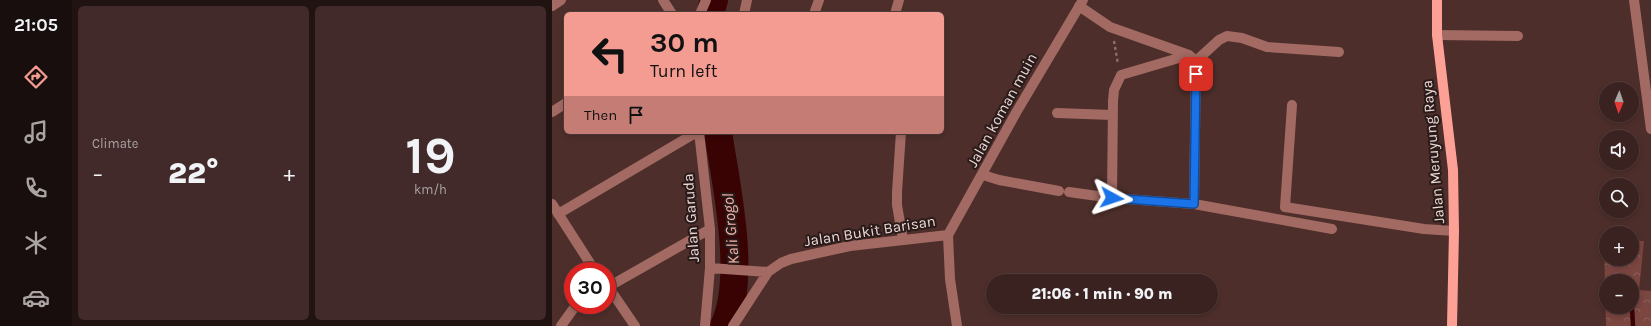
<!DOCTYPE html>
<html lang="en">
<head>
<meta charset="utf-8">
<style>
	body { margin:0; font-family:Karla,sans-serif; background:#412a29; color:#f1f3f6; height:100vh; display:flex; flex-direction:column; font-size:15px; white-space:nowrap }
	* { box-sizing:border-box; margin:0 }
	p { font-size:13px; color:#aba4a5 }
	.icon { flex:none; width:22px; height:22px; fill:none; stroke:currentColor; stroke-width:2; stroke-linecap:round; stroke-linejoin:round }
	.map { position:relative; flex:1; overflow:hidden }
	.drawer { display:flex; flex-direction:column; gap:6px; padding:6px; background:#201312; width:480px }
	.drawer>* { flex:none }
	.banner { position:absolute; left:12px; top:12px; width:380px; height:122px; border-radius:6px; box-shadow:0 2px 6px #0003,0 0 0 1px #543f3e; background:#f59c92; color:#111; overflow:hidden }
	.needle { width:26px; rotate:182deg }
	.fabs { position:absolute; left:1047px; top:82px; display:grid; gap:8px }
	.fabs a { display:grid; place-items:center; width:40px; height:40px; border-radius:50%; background:#3a2220; box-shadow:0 2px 6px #0003,0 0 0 1px #543f3e; font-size:20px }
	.speed { position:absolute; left:12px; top:262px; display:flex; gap:8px; font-size:20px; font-weight:700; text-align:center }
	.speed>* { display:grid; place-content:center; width:52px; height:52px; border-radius:50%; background:#3a2220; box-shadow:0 2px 6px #0003,0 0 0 1px #543f3e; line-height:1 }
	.speed .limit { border:6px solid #d22; background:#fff; color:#111 }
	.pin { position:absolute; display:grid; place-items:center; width:34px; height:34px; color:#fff; margin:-17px; border-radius:8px; box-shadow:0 2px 6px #0006 }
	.me { position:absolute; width:44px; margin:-22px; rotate:95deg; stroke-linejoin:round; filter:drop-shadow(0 0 3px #0008) }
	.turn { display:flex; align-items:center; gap:14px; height:84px; padding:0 20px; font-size:18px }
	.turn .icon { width:52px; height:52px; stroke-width:2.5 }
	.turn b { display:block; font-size:28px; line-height:34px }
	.then { display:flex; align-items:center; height:38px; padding:0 20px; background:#0003; gap:8px; font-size:15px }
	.big { font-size:30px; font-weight:800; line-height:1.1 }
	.drawer .card { flex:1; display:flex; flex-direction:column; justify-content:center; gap:6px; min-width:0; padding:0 14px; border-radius:6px; background:#412a29 }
	.drawer .dial { align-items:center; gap:0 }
	.dial b { font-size:52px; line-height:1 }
	.heat { display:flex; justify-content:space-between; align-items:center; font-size:22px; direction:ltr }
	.drawer .tiles { flex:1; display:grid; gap:6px; grid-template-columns:repeat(2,1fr) }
	.trip { position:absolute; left:434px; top:274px; width:232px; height:40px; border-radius:20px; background:#3a2220; box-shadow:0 2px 6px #0003,0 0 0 1px #543f3e; font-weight:800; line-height:40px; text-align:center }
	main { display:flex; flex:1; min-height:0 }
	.menu { display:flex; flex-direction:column; width:72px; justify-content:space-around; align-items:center; background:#170e0d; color:#aba4a5 }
	.menu .icon { width:28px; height:28px }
	.menu .selected { color:#f59c92 }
	.menu b { font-size:18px; color:#f1f3f6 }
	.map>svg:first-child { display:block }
	.forest { fill:url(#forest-crowns); fill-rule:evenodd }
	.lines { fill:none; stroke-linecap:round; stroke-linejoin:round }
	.stream { stroke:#390304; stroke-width:4.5 }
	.river { stroke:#390304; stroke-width:28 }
	.path { stroke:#896e6a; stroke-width:2.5; stroke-dasharray:3 3; stroke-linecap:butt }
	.minor { stroke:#a26a63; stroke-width:10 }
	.major { stroke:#fda197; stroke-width:10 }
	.route-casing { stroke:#114b97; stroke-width:10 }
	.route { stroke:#1a73e8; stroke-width:7 }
	.labels { text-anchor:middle; stroke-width:4; stroke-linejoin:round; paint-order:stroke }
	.street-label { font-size:15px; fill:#edd8d6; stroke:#291b19 }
	.water-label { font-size:16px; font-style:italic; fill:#f8b4ac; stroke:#291b19 }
</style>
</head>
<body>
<main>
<nav class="menu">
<b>21:05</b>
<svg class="icon selected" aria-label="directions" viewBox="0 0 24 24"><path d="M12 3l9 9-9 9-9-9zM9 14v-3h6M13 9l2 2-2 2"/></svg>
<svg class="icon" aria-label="music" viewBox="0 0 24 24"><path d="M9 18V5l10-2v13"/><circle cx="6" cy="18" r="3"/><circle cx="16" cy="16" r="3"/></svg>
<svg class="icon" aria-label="phone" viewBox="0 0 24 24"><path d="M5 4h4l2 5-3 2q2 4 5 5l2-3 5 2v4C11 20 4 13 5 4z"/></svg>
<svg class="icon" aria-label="climate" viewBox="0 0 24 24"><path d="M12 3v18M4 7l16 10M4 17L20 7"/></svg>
<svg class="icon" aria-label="car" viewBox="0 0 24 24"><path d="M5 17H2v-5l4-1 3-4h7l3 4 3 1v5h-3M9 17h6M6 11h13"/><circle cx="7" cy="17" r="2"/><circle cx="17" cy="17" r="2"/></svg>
</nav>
<section class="drawer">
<div class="tiles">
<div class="card"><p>Climate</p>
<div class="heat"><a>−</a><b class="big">22°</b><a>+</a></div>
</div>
<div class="card dial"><b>19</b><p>km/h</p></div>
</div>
</section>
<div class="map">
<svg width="1099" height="326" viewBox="0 0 1099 326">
	<defs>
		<pattern id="forest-crowns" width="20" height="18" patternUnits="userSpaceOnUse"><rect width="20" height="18" fill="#7b4540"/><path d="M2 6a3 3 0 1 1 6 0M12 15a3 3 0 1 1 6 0" fill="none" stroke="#8e5f5b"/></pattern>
	</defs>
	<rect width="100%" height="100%" fill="#4d2e2a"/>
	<path class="forest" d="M1080 241H1092L1087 290 1099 291V326H1054L1052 242H1054V259H1080ZM1054 281H1080V307H1054Z"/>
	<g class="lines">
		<path class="stream" d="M1080 307 1081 326"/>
		<path class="river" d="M158 14 162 0
			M166 132C174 185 195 277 172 326"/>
		<path class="path" d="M562 41 566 64"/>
		<path class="minor" d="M111 0 120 14
			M1082 0 1099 129
			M0 6 9 0
			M527 6 558 27 637 55 644 61 642 204
			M148 14 154 0
			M192 14 195 0
			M262 14 267 0
			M343 14 347 0
			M885 35 966 36
			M644 61 667 40 675 36 690 38 715 47 787 52
			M740 105 733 207 872 229 902 231
			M0 112 14 103
			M505 113 560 115
			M147 132 158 229V268L153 326
			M349 132 345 192V205L351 240
			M431 175 447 180 507 191
			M517 192 560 198 642 204 780 229
			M560 198 561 101 562 90 569 75 637 55
			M0 204 43 271
			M6 214 145 132
			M396 235 465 111 531 0
			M396 235 398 279 405 326
			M158 268 216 272
			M55 285 83 326
			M56 287 158 229
			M9 326 24 305
			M181 326 216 272 229 263 239 259 298 246 396 235"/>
		<path class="major" d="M885 0V35L901 170 902 231 900 326"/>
	</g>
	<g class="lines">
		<g class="route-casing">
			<path id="route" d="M560 198 642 204 644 74"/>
		</g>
		<use href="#route" class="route"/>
	</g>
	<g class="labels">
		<g class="street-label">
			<text transform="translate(450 110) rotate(-61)" y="5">Jalan koman muin</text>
			<text transform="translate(881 152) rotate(-95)" y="5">Jalan Meruyung Raya</text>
			<text transform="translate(139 218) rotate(-94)" y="5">Jalan Garuda</text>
			<text transform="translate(318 231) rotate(-9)" y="5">Jalan Bukit Barisan</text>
		</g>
		<g class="water-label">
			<text transform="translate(178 229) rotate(-95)" y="6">Kali Grogol</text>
		</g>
	</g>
</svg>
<div class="fabs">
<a><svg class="needle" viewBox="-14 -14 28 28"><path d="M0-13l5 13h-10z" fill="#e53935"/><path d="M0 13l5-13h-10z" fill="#aba4a5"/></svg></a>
<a><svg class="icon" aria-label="sound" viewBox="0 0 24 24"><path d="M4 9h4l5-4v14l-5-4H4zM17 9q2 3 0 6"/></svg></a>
<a><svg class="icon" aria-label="search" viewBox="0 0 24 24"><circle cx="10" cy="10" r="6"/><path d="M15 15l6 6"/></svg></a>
<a>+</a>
<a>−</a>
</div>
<div class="speed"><div class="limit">30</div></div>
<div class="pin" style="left:644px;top:74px;background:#d93025"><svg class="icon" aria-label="arrive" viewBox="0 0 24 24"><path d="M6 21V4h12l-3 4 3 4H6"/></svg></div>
<svg class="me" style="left:560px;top:198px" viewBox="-20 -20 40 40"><path d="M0-17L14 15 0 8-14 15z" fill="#1a73e8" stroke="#fff" stroke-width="4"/></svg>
<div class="trip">21:06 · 1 min · 90 m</div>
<div class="banner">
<div class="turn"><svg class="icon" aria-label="left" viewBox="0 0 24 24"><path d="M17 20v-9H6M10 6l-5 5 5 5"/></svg><div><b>30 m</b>Turn left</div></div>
<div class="then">Then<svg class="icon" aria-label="arrive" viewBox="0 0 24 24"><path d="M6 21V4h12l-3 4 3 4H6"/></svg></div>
</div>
</div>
</main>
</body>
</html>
